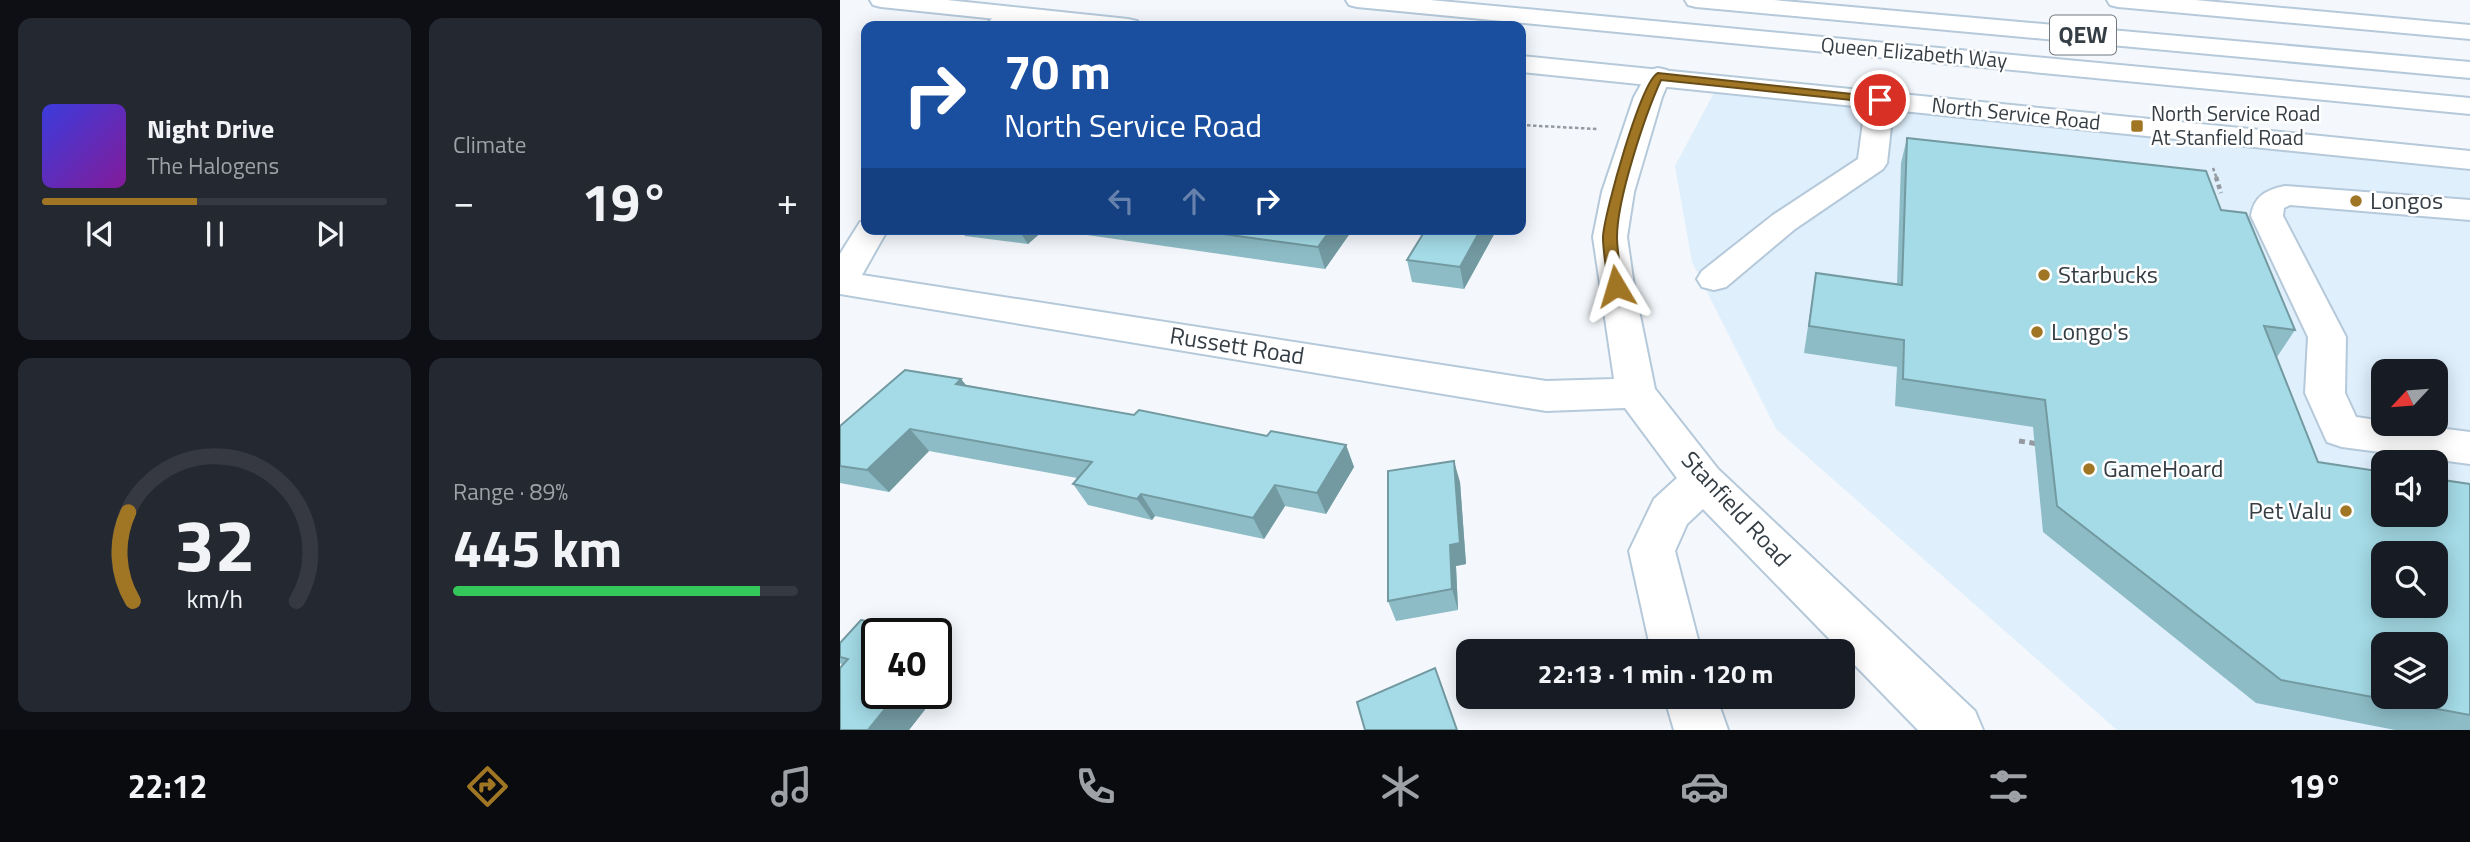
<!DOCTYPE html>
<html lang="en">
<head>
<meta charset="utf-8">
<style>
	body { margin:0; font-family:"Titillium Web",sans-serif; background:#242831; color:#f1f3f6; height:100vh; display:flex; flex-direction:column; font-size:26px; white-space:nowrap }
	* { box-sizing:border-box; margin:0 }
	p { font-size:23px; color:#9ea1a6 }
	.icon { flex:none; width:38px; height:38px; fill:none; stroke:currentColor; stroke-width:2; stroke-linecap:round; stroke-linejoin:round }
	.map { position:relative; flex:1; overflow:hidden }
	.side { display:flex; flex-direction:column; gap:18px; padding:18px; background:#0d0f14; width:840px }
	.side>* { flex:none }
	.guide { position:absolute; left:21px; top:21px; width:665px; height:214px; border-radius:14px; box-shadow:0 4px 18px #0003; background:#1a4fa0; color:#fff; overflow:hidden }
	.needle { width:46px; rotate:244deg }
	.controls { position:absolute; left:1531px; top:359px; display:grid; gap:14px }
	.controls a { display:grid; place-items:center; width:77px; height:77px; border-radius:14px; background:#171b24; box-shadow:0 4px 18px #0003; font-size:35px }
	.speed { position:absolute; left:21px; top:618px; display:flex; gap:14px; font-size:35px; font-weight:700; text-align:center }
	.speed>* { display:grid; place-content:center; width:91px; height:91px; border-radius:50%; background:#171b24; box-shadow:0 4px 18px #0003; line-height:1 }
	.speed .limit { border:4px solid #111; border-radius:10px; background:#fff; color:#111 }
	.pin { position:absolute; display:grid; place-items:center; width:60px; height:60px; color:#fff; margin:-30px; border:4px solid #fff; border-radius:50%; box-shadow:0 2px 7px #0007 }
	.me { position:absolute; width:77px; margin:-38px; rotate:353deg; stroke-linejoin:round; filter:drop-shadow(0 0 5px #0008) }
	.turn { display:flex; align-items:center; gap:24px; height:147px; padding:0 28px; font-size:32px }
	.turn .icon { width:91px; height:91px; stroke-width:2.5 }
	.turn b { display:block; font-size:49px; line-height:60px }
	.lanes { display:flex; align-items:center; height:66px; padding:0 28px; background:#0003; justify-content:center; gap:35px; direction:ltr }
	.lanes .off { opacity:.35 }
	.big { font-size:52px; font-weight:700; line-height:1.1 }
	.side .tile { flex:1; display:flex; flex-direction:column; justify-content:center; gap:10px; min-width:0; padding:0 24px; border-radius:14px; background:#242831 }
	.side .dial { align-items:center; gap:0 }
	.dial svg { height:182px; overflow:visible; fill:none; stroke:#363941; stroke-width:7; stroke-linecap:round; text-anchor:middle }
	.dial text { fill:#f1f3f6; stroke:none }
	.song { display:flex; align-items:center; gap:21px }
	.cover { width:84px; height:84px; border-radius:10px; background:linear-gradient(135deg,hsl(240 70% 55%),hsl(290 70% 35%)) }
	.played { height:7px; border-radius:4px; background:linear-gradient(90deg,#a07625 45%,#363941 45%) }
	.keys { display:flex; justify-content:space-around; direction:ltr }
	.heat { display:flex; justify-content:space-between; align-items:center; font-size:38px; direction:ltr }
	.charge { height:10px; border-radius:5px; background:linear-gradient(90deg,#34c759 89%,#363941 0) }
	.side .tiles { flex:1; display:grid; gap:18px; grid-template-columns:repeat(2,1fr) }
	.trip { position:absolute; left:616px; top:639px; width:399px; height:70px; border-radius:14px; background:#171b24; box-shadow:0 4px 18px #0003; font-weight:700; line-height:70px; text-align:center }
	.tab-bar { display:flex; height:112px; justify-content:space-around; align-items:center; background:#090b0e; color:#9ea1a6 }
	.tab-bar .icon { width:49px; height:49px }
	.tab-bar .selected { color:#a07625 }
	.tab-bar b { font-size:32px; color:#f1f3f6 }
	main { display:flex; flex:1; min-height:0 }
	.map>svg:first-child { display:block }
	.built { fill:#dfeffc; fill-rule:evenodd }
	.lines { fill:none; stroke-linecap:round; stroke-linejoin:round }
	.minor-casing { stroke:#b5c9da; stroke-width:4 }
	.major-casing { stroke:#b5c9da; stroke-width:4 }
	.highway-casing { stroke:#b5c9da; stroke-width:4 }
	.path-far2 { stroke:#949aa0; stroke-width:2.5; stroke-dasharray:3.5 2.5; stroke-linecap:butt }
	.path-far1 { stroke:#949aa0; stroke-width:4.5; stroke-dasharray:4.5 3.5; stroke-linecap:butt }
	.path { stroke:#949aa0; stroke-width:5; stroke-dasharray:6 4.5; stroke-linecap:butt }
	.minor { fill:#fff; fill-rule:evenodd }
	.major { fill:#fff; fill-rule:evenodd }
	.highway { fill:#fff; fill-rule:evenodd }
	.wall { fill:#8dbcc6 }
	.shaded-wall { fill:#7399a1 }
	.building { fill:#a4dbe6; stroke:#7399a1; stroke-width:2; fill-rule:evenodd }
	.route { fill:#a07625; stroke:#684d18; stroke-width:2 }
	.poi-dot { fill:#a07625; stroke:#fff; stroke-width:2.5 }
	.labels { text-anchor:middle; stroke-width:5; stroke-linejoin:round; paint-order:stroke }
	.far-street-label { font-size:21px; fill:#363e45; stroke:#fff }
	.far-poi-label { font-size:21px; fill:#363e45; stroke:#fff; text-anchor:start }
	.shield { fill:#fff; stroke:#72787d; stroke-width:2 }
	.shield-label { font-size:23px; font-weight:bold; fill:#363e45 }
	.poi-label { font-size:24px; fill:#363e45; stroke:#fff; text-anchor:start }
	.street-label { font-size:24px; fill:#363e45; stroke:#fff }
</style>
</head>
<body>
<main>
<section class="side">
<div class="tiles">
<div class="tile">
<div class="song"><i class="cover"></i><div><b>Night Drive</b><p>The Halogens</p></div></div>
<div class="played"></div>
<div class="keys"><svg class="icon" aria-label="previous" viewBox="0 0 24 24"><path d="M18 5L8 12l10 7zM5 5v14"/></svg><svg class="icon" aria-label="pause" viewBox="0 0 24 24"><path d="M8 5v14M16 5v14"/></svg><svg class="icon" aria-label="next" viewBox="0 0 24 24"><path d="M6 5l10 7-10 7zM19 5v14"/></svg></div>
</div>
<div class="tile"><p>Climate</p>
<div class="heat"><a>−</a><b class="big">19°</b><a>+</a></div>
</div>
<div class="tile dial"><svg viewBox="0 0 100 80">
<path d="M14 69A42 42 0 1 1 86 69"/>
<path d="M14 69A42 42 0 0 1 12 30" stroke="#a07625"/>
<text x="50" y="56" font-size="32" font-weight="700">32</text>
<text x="50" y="72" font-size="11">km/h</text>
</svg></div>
<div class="tile"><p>Range · 89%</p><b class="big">445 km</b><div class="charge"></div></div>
</div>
</section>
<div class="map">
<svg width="1630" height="730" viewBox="0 0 1630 730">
	<rect width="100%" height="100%" fill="#f4f8fc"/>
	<path class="built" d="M875 91 1630 171V730H1277L936 429 852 262 835 166ZM1544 371H1596V424H1544ZM1544 462H1596V514H1544ZM1544 553H1596V606H1544ZM1544 644H1596V696H1544Z"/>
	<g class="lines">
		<g class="minor-casing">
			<path id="minor" d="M168 8 176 10 180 15 170 26H145L160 10Z
				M818 68 827 70 831 76 822 97 794 192 787 237 794 286 815 389 878 469 1135 711 1143 730H1078L863 509 847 524 835 551 861 651H811L789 551 814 499 837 478 785 408 706 411 0 294V254L20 222 26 221V229H48L22 275 706 381 774 379 753 237 762 192 794 97 809 70Z
				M1040 92 1050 94 1054 100 1047 163 1043 169 955 229 886 287 874 290 862 287 857 279 862 271 933 215 1018 159 1026 100 1030 94Z
				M1445 186 1630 200V220L1450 205 1444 208 1443 216 1506 337 1505 393 1516 417 1544 421V424H1566L1630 432V464L1502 447 1487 442 1465 393 1468 337 1411 216C1414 196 1426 190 1445 186Z
				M824 696H876L888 730H834Z"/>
		</g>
		<g class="major-casing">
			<path id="major" d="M30 0H107L288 19 297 21 300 26H223L41 7 33 5Z
				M1267 0H1355L1630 25V39L1278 7 1270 5Z
				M681 56 1630 151V169L681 72Z"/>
		</g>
		<g class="highway-casing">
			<path id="highway" d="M506 0H590L1630 98V114L517 7 509 5Z
				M845 0H933L1630 62V78L856 7 848 5Z"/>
		</g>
		<path class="path-far2" d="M681 125 757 129
			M1373 168 1377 179"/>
		<path class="path-far1" d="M1376 177 1381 193"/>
		<path class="path" d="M1179 441 1199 444"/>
		<use href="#minor" class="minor"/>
		<use href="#major" class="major"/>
		<use href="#highway" class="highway"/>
	</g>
	<path class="wall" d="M1067 138 1381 210 1455 330 1437 357 1478 462 1630 484V730H1555L1416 703 1203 532 1193 427 1055 406 1057 367 964 353 976 273 1057 284 1061 163Z
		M121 229H513L485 269 205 229 188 244 125 236Z
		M586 229H657L624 289 572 282 567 260Z
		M121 379 126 385 294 415 427 436 506 445 514 467 486 514 445 506 424 539 315 516 312 520 248 505 233 484 237 478 89 451 49 492 0 483V426Z
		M620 482 626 564 616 566 618 610 556 621 548 601Z
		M21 620 81 634H37V693H96V685L101 689 69 730H0V668L2 665 0 663V643Z"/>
	<path class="shaded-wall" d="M178 229H205L188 244Z
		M491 229H513L485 269 478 247Z
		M641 229H657L624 289 620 267Z
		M121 379 138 401 116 384Z
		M70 429 89 451 49 492 27 470Z
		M506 445 514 467 486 514 477 493Z
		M614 461 620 482 626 564 616 566 618 610 612 589 610 545Z
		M435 485 445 506 424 539 413 518Z
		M301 494 315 516 312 520 297 499Z
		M96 647 103 652 96 660Z
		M96 685 101 689 69 730H28L58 693H96Z"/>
	<path class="building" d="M1067 138 1366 171 1381 210 1406 213 1455 330 1424 326 1478 462 1544 472V514H1596V479L1630 484V715L1441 680 1217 506 1205 400 1063 379 1064 340 969 326 976 273 1062 285ZM1544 553H1596V606H1544ZM1544 644H1596V696H1544Z
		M347 229H491L478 247Z
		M586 229H641L620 267 567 260Z
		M65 370 121 379 116 384 294 415 299 410 427 436 431 431 506 445 477 493 435 485 413 518 301 494 297 499 233 484 252 462 70 429 27 470 0 466V426Z
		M614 461 620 543 610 545 612 589 548 601V471Z
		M21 620 80 633 79 634H37V693H58L28 730H0V668L8 659 0 657V643Z
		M595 668 617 730H525L517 702Z"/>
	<path class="route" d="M818 73 1040 97 1046 100 1040 103 821 80C805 115 777 199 777 237 777 253 781 270 783 286L776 291 768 286C767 270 763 253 763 237 764 214 801 81 818 73Z"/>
	<g class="poi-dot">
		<rect x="1290" y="119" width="14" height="14" rx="3.5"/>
		<circle cx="1516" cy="201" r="7"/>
		<circle cx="1204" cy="275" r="7"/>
		<circle cx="1197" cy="332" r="7"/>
		<circle cx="1249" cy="469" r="7"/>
		<circle cx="1506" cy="511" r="7"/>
	</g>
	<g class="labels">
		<g class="far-street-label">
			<text transform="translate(1074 53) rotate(5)" y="7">Queen Elizabeth Way</text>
			<text transform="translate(1176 114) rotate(6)" y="7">North Service Road</text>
		</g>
		<g class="far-poi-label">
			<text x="1311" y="121">North Service Road<tspan x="1311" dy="24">At Stanfield Road</tspan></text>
		</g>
		<rect class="shield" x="1210" y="15.5" width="66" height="39" rx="5"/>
		<g class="shield-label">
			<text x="1243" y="43">QEW</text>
		</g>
		<g class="poi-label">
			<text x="1530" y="209">Longos</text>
			<text x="1218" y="283">Starbucks</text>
			<text x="1211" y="340">Longo's</text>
			<text x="1263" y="477">GameHoard</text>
			<text x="1492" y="519" text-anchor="end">Pet Valu</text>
		</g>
		<g class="street-label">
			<text transform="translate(397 346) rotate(9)" y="8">Russett Road</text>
			<text transform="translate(896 509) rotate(47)" y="8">Stanfield Road</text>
		</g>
	</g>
</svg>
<div class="controls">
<a><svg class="needle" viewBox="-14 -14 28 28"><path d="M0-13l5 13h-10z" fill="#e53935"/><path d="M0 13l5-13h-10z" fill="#9ea1a6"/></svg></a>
<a><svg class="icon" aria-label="sound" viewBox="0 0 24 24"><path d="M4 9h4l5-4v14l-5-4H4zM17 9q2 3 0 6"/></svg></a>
<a><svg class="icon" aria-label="search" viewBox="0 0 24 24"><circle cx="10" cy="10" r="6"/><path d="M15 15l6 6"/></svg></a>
<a><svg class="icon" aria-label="layers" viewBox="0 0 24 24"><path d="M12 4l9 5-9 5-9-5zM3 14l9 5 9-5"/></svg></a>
</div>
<div class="speed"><div class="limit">40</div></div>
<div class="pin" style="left:1040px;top:100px;background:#d93025"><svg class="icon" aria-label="arrive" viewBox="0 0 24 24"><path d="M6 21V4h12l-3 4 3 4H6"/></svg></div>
<svg class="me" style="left:776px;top:286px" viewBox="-20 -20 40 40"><path d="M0-17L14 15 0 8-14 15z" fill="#a07625" stroke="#fff" stroke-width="4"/></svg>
<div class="trip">22:13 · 1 min · 120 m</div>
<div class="guide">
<div class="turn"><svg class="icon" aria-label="right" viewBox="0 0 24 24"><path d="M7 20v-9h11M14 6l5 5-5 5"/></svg><div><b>70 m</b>North Service Road</div></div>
<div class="lanes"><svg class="icon off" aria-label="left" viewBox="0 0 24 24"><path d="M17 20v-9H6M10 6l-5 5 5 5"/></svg><svg class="icon off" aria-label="ahead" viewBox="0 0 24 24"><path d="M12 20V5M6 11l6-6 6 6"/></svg><svg class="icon" aria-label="right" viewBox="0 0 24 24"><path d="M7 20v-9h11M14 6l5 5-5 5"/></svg></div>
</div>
</div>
</main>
<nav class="tab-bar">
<b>22:12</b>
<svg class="icon selected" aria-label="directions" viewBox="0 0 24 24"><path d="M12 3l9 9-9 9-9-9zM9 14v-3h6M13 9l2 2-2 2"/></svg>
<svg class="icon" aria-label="music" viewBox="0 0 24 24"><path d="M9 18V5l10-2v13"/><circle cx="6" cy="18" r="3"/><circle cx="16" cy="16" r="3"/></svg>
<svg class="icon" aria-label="phone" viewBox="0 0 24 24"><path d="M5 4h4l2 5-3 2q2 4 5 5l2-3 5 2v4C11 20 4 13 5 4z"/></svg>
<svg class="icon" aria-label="climate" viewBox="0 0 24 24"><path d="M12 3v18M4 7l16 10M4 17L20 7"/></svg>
<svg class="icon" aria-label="car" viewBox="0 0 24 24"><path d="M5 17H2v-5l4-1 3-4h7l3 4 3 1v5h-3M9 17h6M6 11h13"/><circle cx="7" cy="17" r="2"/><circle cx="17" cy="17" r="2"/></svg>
<svg class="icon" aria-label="filters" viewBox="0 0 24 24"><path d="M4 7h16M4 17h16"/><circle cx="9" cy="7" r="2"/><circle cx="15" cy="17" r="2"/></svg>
<b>19°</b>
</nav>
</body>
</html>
